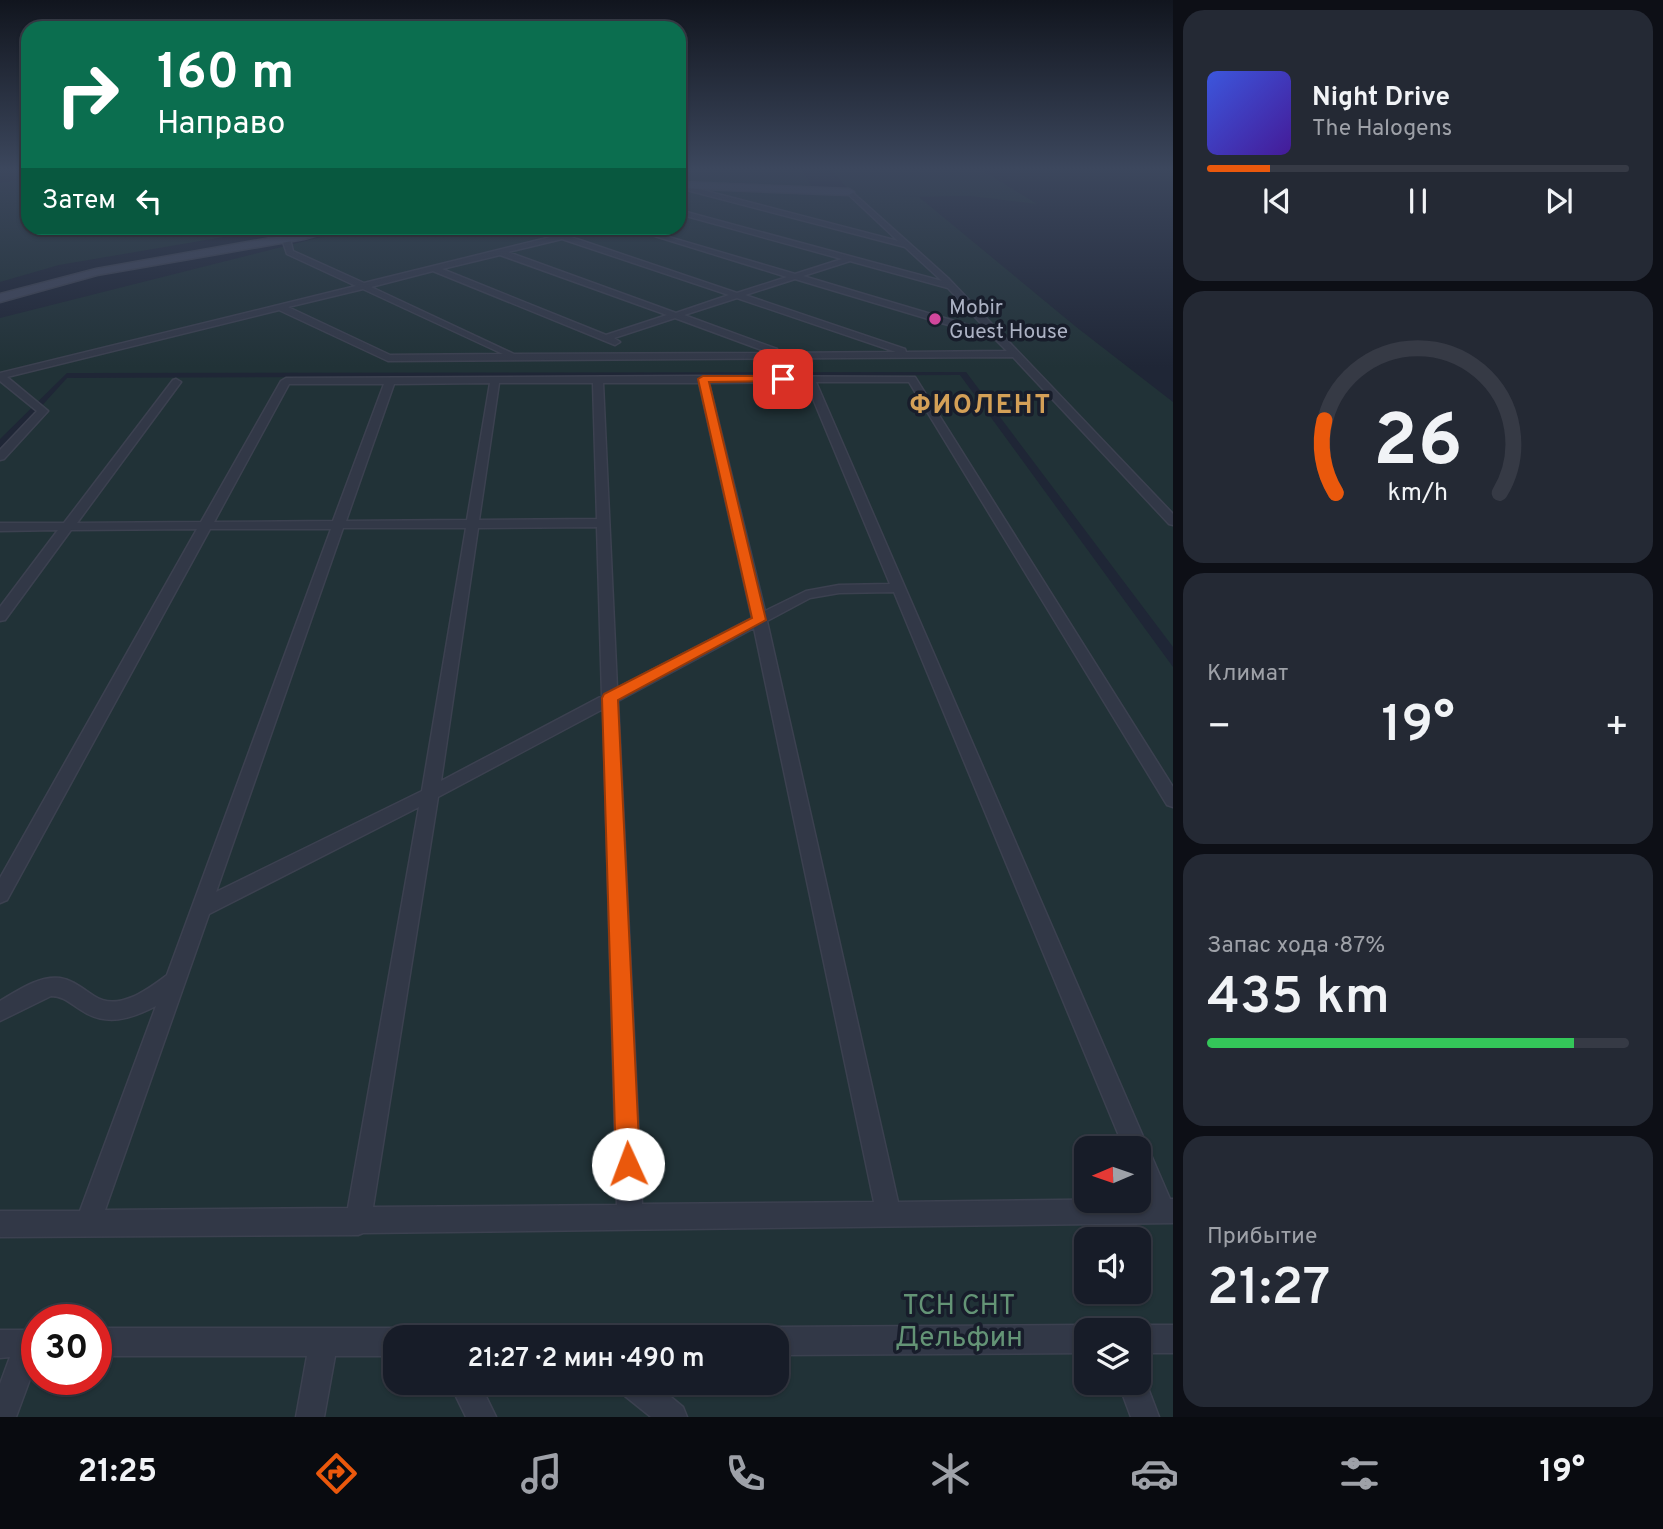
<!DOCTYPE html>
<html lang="ru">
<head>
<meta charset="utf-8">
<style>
	body { margin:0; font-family:Overpass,sans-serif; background:#242934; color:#f1f3f6; height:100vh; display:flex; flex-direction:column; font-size:26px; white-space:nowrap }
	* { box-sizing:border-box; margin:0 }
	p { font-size:23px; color:#9ea1a8 }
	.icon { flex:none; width:38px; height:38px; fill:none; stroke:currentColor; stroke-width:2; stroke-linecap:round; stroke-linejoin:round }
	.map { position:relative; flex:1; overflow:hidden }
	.sheet { display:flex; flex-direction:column; gap:10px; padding:10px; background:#0d0f16; width:490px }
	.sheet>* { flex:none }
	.banner { position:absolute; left:21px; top:21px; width:665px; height:214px; border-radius:21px; box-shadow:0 2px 5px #0004,0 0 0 2px #363a45; background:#0b6e4f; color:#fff; overflow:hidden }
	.needle { width:46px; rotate:268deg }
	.fabs { position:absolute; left:1074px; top:1136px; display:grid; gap:14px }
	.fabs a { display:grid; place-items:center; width:77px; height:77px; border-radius:14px; background:#171c28; box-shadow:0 2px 5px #0004,0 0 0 2px #363a45; font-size:35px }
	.speed { position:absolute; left:21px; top:1304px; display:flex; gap:14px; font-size:35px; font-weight:700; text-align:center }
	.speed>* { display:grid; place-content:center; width:91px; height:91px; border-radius:50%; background:#171c28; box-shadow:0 2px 5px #0004,0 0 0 2px #363a45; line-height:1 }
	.speed .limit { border:10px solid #d22; background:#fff; color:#111 }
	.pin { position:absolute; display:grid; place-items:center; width:60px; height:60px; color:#fff; margin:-30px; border-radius:14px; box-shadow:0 4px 10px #0006 }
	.me { position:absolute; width:77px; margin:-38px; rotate:358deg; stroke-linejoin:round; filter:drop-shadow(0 0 5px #0008) }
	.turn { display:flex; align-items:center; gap:24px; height:147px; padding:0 21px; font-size:32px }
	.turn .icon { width:91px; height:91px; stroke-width:2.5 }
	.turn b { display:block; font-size:49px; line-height:60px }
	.then { display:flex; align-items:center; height:66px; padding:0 21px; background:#0003; gap:14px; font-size:26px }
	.big { font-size:52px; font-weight:600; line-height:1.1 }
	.sheet .tile { flex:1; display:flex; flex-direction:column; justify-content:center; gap:10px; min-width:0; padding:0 24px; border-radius:21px; background:#242934 }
	.sheet .dial { align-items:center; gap:0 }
	.dial svg { height:182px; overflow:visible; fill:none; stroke:#363a45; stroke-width:7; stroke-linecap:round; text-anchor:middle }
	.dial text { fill:#f1f3f6; stroke:none }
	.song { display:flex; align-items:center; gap:21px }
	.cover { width:84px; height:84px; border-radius:10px; background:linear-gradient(135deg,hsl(230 70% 55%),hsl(260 70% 35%)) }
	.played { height:7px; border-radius:4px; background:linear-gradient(90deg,#ea580c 15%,#363a45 15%) }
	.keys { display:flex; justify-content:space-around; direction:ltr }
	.heat { display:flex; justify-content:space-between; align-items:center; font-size:38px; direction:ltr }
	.charge { height:10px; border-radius:5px; background:linear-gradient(90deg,#34c759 87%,#363a45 0) }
	.trip { position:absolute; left:383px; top:1325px; width:406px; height:70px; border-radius:21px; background:#171c28; box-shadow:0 2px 5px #0004,0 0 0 2px #363a45; font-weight:600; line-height:70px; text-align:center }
	.menu { display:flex; height:112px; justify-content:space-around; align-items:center; background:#090b10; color:#9ea1a8 }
	.menu .icon { width:49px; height:49px }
	.menu .selected { color:#ea580c }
	.menu b { font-size:32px; color:#f1f3f6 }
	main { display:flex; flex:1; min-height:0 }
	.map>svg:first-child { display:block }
	.green { fill:#213237; fill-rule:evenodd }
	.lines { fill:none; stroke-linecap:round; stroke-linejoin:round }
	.minor-casing { stroke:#3c4150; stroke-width:3 }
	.secondary-casing { stroke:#3c4150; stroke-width:3 }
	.minor { fill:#323847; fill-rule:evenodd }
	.secondary { fill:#40465a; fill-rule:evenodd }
	.route { fill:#ea580c; stroke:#983908; stroke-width:2 }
	.hotel-dot { fill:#d1479c; stroke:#181d2b; stroke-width:2.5 }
	.labels { text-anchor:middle; stroke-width:7; stroke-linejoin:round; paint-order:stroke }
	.far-poi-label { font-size:21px; fill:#acb2c4; stroke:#181d2b; text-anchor:start }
	.far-district-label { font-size:26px; font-weight:bold; letter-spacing:2px; fill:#d4a057; stroke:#181d2b }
	.near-park-label { font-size:28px; fill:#649476; stroke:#181d2b }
</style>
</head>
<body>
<main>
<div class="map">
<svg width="1173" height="1417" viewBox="0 0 1173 1417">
	<rect width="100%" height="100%" fill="#1f2636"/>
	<path class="green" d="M679 169H801L815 191 847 192 860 197 849 190 831 169H980L1037 204 970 196 899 197H919L1075 326 1173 402V647L966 372 67 373 0 439V318L357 228H679Z
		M28 178V228H277L59 265 0 282V183Z
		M960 375 1173 667V1417H0V452L67 378ZM1087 1148H1139V1200H1087ZM1087 1239H1139V1292H1087ZM37 1320H96V1379H37ZM1087 1330H1139V1382H1087ZM396 1337H777V1382H396Z"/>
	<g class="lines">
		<g class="minor-casing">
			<path id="minor" d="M679 184 898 241 846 192 851 191 948 278 1173 514V525L1169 524 1013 357 388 361 279 310 7 377 48 411 4 459 0 460V450L37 411 0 381V373L356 286 287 254 282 239 286 237 290 239 293 251 364 283 555 236 534 228H542L563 234 601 228 571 237 737 293 787 277 629 228H638L795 274 842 259 679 214V210L942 281 905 247 679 188ZM562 239 729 295 676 313 508 252ZM500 255 667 315 606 335 442 269ZM850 261 948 288 988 331 803 276ZM433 271 615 345 620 342 614 338 675 318 770 353 514 354 371 287ZM795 279 995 339 1007 351 906 352 905 349 745 295ZM363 289 503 354 390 355 288 307ZM737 298 896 352 777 353V349L684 315Z
				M703 376 915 377 1173 787V807L1167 805 909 382H816L1148 1148 1170 1199H1173V1223L363 1233 358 1235 0 1237V1211H80L156 1006C131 1019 106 1027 81 1010 71 1004 64 996 51 996L0 1021V1001C17 991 40 975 60 978 73 980 83 989 94 996 118 1012 147 990 167 975L331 529H210L7 900 0 903V878L197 529 71 530 5 620 0 621V607L58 530 0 531V523H64L173 380 176 379 181 382 77 523 201 522 281 381 286 378ZM806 382 890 584 839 585 806 591 765 611 709 383ZM490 383 467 520 346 521 394 384ZM499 383H593L597 519 479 520ZM603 383H699L752 618 617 688ZM289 384H384L333 521 214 522ZM597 527 602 696 441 781 478 528ZM343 528H466L422 791 216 892ZM894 592 1124 1148H1139V1185L1145 1199 898 1202 767 621 810 598 839 593ZM754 628 874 1202 642 1204 618 701ZM603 709 617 1205 373 1207 438 797ZM419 807 348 1208 105 1210 209 914Z
				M1087 1325 1097 1330H1087V1353L777 1355V1337H765L767 1331 777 1327Z
				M1139 1325H1173V1353H1139V1330H1129Z
				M96 1328H396L406 1332 408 1337H396V1356H335L324 1417H296L307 1356H96Z
				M0 1330H37V1360L16 1417H0V1384L10 1357 0 1358Z
				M1139 1371 1142 1372 1159 1417H1131L1118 1382H1139Z
				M449 1382H479L496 1417H466Z
				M616 1382H653L683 1407 687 1417H651L620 1392Z"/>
		</g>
		<g class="secondary-casing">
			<path id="secondary" d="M679 182 849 189 854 192 849 195 679 188Z
				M327 228H343L304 239 97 275 0 302V294L96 269Z"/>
		</g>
		<use href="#minor" class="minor"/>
		<use href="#secondary" class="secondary"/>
	</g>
	<linearGradient id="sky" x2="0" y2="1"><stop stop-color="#11151e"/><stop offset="0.46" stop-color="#3c475d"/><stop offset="1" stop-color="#3c475d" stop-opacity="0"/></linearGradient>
	<rect width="1173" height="367" fill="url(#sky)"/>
	<path class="route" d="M783 376 788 379 786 381 709 382 766 620 618 700 640 1164 636 1172 628 1176 619 1172 616 1164 602 698 604 694 752 618 698 379 703 376Z"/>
	<circle class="hotel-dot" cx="935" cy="319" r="7"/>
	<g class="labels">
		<g class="far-poi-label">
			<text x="949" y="314">Mobir<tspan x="949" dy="24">Guest House</tspan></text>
		</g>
		<g class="far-district-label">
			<text x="981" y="413">ФИОЛЕНТ</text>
		</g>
		<g class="near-park-label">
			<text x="959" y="1314">ТСН СНТ<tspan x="959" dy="32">Дельфин</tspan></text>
		</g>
	</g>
</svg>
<div class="fabs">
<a><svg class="needle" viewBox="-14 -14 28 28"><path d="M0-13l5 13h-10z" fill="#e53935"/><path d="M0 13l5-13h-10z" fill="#9ea1a8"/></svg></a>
<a><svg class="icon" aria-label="sound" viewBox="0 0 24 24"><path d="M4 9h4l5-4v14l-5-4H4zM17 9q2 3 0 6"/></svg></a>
<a><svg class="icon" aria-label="layers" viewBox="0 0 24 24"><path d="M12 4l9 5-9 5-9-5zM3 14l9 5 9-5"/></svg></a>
</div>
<div class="speed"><div class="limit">30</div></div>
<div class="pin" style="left:783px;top:379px;background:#d93025"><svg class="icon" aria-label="arrive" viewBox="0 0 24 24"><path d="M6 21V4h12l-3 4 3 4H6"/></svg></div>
<svg class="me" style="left:628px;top:1164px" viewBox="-20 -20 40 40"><circle r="19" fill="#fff"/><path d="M0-13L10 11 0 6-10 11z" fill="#ea580c"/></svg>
<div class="trip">21:27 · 2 мин · 490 m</div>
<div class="banner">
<div class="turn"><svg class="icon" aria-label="right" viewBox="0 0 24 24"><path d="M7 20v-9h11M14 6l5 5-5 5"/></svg><div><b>160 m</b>Направо</div></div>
<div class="then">Затем<svg class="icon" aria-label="left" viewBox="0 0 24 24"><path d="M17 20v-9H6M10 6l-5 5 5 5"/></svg></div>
</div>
</div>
<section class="sheet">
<div class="tile">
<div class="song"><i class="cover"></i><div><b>Night Drive</b><p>The Halogens</p></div></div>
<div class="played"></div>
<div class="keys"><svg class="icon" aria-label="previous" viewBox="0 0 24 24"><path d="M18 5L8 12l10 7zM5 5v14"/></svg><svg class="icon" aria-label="pause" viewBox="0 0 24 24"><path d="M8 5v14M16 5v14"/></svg><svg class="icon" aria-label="next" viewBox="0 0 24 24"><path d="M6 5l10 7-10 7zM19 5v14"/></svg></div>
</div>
<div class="tile dial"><svg viewBox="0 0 100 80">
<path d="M14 69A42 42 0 1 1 86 69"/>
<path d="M14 69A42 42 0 0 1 9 37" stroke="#ea580c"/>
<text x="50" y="56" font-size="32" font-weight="700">26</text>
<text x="50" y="72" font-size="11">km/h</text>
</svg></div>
<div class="tile"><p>Климат</p>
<div class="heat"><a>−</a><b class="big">19°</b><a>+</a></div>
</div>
<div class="tile"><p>Запас хода · 87%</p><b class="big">435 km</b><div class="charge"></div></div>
<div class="tile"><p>Прибытие</p><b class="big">21:27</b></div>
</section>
</main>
<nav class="menu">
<b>21:25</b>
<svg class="icon selected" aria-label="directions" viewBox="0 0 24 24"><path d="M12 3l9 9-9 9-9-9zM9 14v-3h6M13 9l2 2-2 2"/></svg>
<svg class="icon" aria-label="music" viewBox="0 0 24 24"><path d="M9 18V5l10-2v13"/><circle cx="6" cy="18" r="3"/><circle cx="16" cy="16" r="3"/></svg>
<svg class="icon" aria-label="phone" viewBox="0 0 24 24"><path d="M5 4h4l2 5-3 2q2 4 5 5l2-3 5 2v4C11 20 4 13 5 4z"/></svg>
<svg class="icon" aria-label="climate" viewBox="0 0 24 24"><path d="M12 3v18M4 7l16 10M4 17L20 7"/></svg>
<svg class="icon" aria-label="car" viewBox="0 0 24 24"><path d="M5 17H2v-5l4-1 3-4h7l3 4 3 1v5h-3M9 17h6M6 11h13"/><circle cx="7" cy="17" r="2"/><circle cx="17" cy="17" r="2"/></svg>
<svg class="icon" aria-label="filters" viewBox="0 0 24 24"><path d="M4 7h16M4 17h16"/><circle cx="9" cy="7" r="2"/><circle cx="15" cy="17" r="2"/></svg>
<b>19°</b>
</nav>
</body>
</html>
